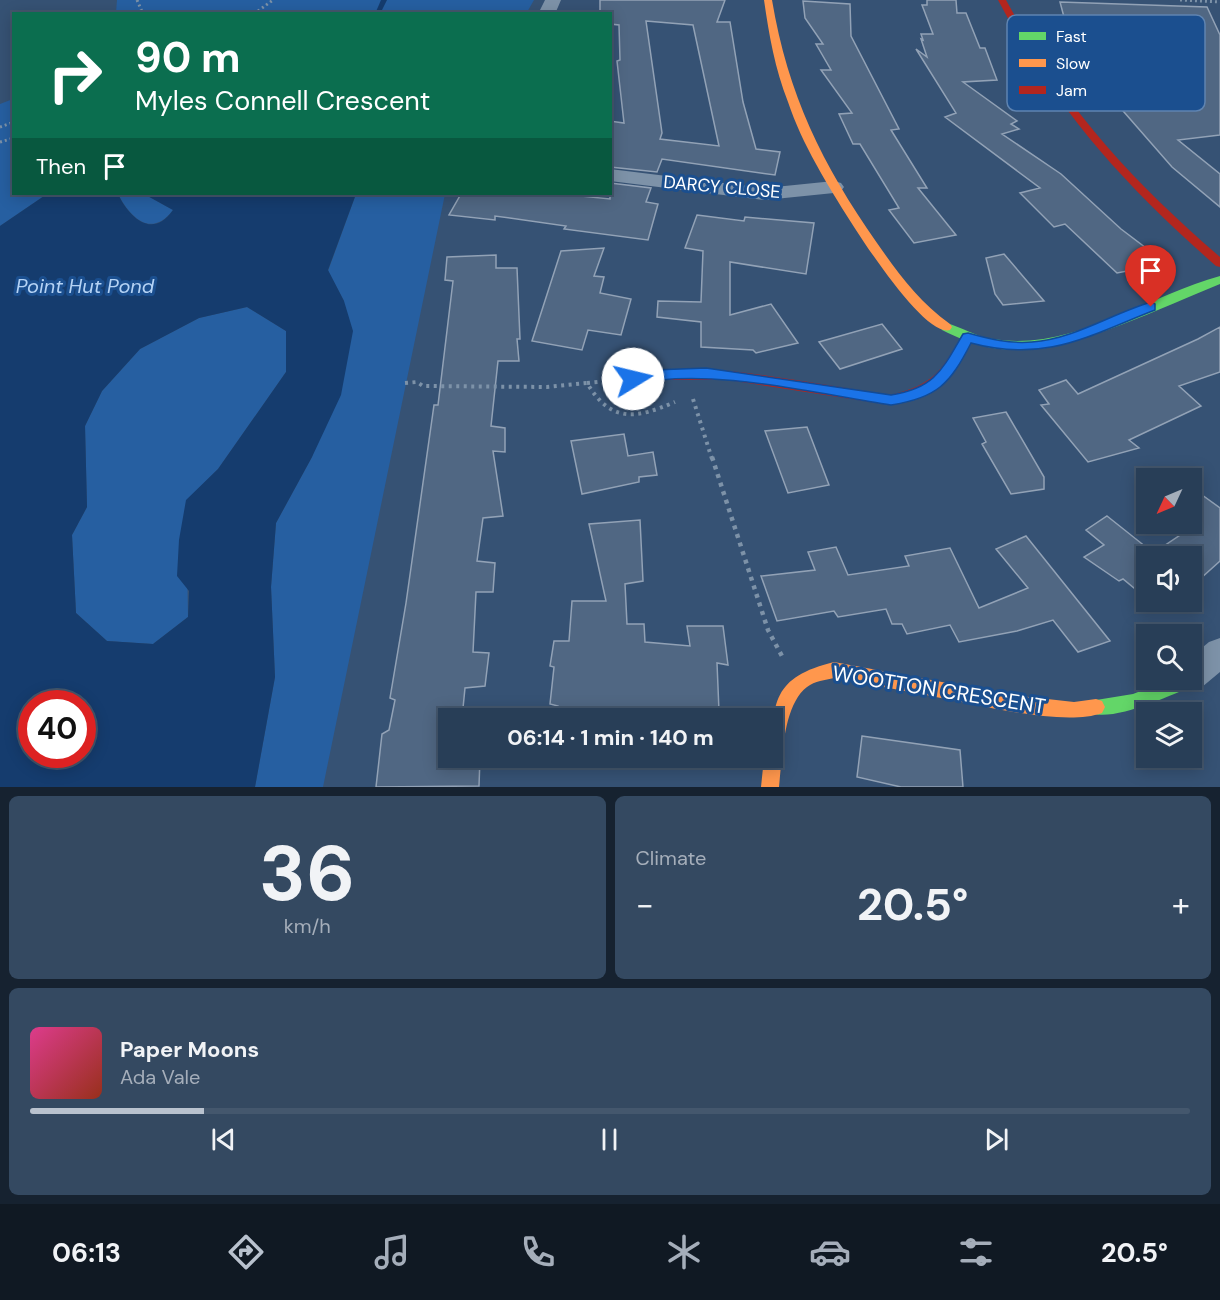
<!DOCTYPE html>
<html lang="en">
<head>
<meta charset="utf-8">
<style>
	body { margin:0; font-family:"DM Sans",sans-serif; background:#344961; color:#f1f3f6; height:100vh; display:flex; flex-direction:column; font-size:22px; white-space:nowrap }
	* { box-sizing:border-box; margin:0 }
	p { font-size:20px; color:#a5aeba }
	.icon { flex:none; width:33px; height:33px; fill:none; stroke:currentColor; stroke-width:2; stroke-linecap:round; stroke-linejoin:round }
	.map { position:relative; height:787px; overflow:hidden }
	.details { display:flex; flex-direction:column; gap:9px; padding:9px; background:#162230; flex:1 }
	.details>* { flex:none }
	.hud { position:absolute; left:12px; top:12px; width:600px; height:183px; border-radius:0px; box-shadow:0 3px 15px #0003,0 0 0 2px #44576d; background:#0b6e4f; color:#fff; overflow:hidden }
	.needle { width:39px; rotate:226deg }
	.tools { position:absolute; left:1136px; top:468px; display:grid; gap:12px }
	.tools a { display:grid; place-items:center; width:66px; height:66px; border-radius:0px; background:#283e57; box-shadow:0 3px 15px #0003,0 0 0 2px #44576d; font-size:30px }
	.speed { position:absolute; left:18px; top:690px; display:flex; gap:12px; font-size:30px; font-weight:700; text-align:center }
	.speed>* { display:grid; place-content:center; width:78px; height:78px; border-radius:50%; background:#283e57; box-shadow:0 3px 15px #0003,0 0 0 2px #44576d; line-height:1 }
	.speed .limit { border:9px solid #d22; background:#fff; color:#111 }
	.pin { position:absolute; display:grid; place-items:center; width:51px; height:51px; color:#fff; margin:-62px -26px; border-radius:50% 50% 50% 0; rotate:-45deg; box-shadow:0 0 6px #0007 }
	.pin .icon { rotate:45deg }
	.me { position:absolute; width:66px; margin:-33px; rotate:81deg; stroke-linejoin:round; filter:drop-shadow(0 0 4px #0008) }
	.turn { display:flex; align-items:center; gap:21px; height:126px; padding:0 24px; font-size:27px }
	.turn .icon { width:78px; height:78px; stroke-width:2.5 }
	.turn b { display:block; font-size:42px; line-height:51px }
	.then { display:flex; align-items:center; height:57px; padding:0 24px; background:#0003; gap:12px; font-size:22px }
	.big { font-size:45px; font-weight:700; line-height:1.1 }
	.details .card { flex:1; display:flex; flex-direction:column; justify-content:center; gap:9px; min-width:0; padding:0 21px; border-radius:9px; background:#344961 }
	.details .dial { align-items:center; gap:0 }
	.dial b { font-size:78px; line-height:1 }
	.song { display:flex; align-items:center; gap:18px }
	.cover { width:72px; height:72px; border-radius:9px; background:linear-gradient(135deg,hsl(330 70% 55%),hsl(10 70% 35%)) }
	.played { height:6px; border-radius:3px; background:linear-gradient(90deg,#b9c2ce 15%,#44576d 15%) }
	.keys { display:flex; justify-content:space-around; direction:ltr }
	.heat { display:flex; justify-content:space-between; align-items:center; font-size:33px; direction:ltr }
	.details .tiles { flex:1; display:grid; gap:9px; grid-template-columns:1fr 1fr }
	.card:last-child { grid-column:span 2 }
	.trip { position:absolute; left:438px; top:708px; width:345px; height:60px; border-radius:0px; background:#283e57; box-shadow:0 3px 15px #0003,0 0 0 2px #44576d; font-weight:700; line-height:60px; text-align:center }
	.dock { display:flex; height:96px; justify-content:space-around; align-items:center; background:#101923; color:#a5aeba }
	.dock .icon { width:42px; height:42px }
	.dock .active { color:#b9c2ce }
	.dock b { font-size:27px; color:#f1f3f6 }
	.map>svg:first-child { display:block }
	.green { fill:#265fa1 }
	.water { fill:#153c6e; fill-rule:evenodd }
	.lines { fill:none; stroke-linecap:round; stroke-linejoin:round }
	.stream { fill:#153c6e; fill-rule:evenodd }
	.building { fill:#506783; stroke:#92a2b6; stroke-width:1.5; fill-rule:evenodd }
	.path-far2 { stroke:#7d92a8; stroke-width:3; stroke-dasharray:2 3; stroke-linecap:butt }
	.path-far1 { stroke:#7d92a8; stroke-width:4; stroke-dasharray:3 4.5; stroke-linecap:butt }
	.path { stroke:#7d92a8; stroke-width:4.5; stroke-dasharray:4 5; stroke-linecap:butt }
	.street { fill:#7d92a8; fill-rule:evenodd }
	.fast { fill:#63d668; fill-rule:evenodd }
	.slow { fill:#ff974d; fill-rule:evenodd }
	.jam { fill:#b3261e; fill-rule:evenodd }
	.route { fill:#1a73e8; stroke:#114b97; stroke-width:1.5 }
	.labels { text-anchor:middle; stroke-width:6; stroke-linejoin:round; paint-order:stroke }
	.street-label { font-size:18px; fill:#fff; stroke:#1b4f8f }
	.water-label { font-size:20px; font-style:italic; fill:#b5d3f5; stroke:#1b4f8f }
	.near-street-label { font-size:21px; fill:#fff; stroke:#1b4f8f }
	.key { fill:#1b4f8f; stroke:#5f84b1; stroke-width:1.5 }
	.key-label { font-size:16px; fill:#fff }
</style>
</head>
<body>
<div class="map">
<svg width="1220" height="787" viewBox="0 0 1220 787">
	<rect width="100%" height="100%" fill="#365274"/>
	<path class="green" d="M117 0H534L526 14 116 13Z
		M13 99 14 194H47L0 226V104Z
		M118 194H144L173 210C151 239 130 217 118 194Z
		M356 194H445L323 787H255L275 677 271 587 276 523 312 457 344 301 328 271Z
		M247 307 286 331V372L218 469 186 501 188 617 153 644 107 641 76 613 72 535 87 507 85 426 102 391 140 349 199 318Z"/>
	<path class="water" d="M47 194H118C129 217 152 240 173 210L144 194H356L328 270 344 301 353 331 341 395 312 457 276 523 271 587 275 677 255 787H0V226ZM247 307 286 331V372L218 469 186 500 179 540 177 576 189 591 188 617 153 644 107 641 76 613 72 535 87 507 85 426 102 391 140 349 199 318ZM32 704H82V754H32Z"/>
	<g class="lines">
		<path class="stream" d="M381 0H387L380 14H375Z"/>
	</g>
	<path class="building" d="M600 0H725L717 22H730L743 102 756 149 780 152 775 175 662 159 657 172 610 167V121L624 123 617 61 620 60 619 25 610 24V14H600ZM646 21 693 25 719 146 660 139 662 133Z
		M927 0H956L957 13H966L980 48H985L997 80 963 82 1017 121 1011 124 1019 129 1002 134 1061 174 1121 229 1146 248 1140 250 1162 269 1134 276 1127 271 1117 273 1065 224 1054 227 1020 193 1040 188 945 117 956 113 916 49 927 57 921 39 923 40 921 34H933L922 5H927Z
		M803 1 850 4 851 36 899 129 891 130 927 188H918L956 235 914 243 889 210 899 208 860 144H853L839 114 852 113 821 70H831L816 44H823L805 18Z
		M1060 2 1207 7 1220 35V135L1178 140 1220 174V207L1172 167 1117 104 1099 78 1095 79 1059 32H1068Z
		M610 183 651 188 646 202 658 204 648 240 564 229 566 226 495 216V220L449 215 461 194H561L610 199Z
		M697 215 744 221 745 217 814 223 806 274 730 262V315L771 304 798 343 756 353 753 350 701 347V322L657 317 658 301 701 302 703 251 685 248Z
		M604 248 594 276 604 277 600 293 631 299 621 335 588 330 582 350 532 341 561 251Z
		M1004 254 1044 301 1003 305 995 294 986 258Z
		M496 255V268H517L520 339H517L519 361H498L491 426 505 428V452L493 451 503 516 483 518 477 561 495 563 493 592H476L473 652 489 653 485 686 465 688 462 718H448V758H480L479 786 376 787 382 734 389 730 395 700 390 698 406 603 434 405H438L453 281 445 280 447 257Z
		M882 324 902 349 840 369 819 342Z
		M1220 327V372L1179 386 1201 406 1129 440 1139 448 1088 462 1041 405 1049 404 1039 390 1066 380 1078 394 1198 339Z
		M1006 412 1044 477V489L1011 494 982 444 986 442 973 418Z
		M807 427 829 485 788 493 765 431Z
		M624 434 628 456 653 452 657 475 639 477V482L582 494 571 441Z
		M1191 487 1220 508V561L1191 587V556H1149L1192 527Z
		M1107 516 1146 547V598L1123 579 1119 581 1084 557 1104 545 1086 530Z
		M640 520 643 581 625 584 627 624H644L645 642 690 646 687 626H723L728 665 717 663 719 711 621 714V718H556L558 706 550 704 554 667 550 666 554 641H569L572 601H606L589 524Z
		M1026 536 1110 641 1078 652 1053 620 1017 631 959 642 950 625 907 634 902 624H892L886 609 838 617 834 611 777 621 761 576 815 570 808 552 836 547 848 575 909 566 905 556 950 548 979 608 1028 588 996 549Z
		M862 736 960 750 963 787H901L857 777Z
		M552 758H621V761L552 759Z"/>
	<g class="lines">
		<path class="path-far2" d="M137 0 143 14
			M1180 0 1220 2
			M254 14 273 0
			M0 127 14 122
			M0 142 14 138"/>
		<path class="path-far1" d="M405 383 417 382 423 386 547 387 587 383C611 423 635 419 675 402
			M587 383 607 381
			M693 399 712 459"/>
		<path class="path" d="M712 457 768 630 783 658"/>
		<path class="street" d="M545 0H561L555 14H538Z
			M610 169 765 188 834 181 841 183 844 187 841 191 834 193 765 200 610 181Z
			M1220 638V672L1202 687 1191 692 1180 687 1176 680H1191V657L1209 642Z"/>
		<path class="fast" d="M1220 276V284C1157 309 1061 359 993 348 975 345 958 338 942 330L940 327 946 323C962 327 976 337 993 339 1073 352 1146 296 1220 276Z
			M1191 673 1196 680 1194 686C1170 695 1115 722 1090 713L1087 707 1090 701 1133 694 1169 680H1191Z"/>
		<path class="slow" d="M764 0H772C788 95 822 164 877 243 898 273 919 302 950 324L952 327 950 330C919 339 831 192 816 164 805 144 795 123 788 102 775 69 769 35 764 0Z
			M834 662 1012 695 1074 702 1096 699 1102 701 1105 707 1102 713C1067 726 994 708 956 701 916 693 875 685 834 678 825 680 815 681 807 687 783 705 782 759 779 787H761L764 758H772C772 702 773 677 834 662Z"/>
		<path class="jam" d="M998 0H1006C1064 107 1129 178 1220 257V267L1216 266C1122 183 1057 111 998 0Z
			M968 333 974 337 958 365 943 383 924 396 890 405 728 380H663L633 384 626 379C635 367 713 369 730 371 784 377 837 387 890 395 934 385 941 371 963 334Z"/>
	</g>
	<path class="route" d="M1151 302 1155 304V310C1088 336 1046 363 971 343 950 384 937 398 891 405 811 393 711 367 633 384L627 379 629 376 654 370 706 368 891 395C935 388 942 370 963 334L968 333C989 339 1010 344 1032 342 1074 339 1111 314 1151 302Z"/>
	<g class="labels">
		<g class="street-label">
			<text transform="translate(722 187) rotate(5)" y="6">DARCY CLOSE</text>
		</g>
		<g class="water-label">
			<text x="85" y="293">Point Hut Pond</text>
		</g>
		<g class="near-street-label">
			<text transform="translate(939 690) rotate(9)" y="7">WOOTTON CRESCENT</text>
		</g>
	</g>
	<rect x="1007" y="15" width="198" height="96" rx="9" class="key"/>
	<rect x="1019" y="32" width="27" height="8" fill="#63d668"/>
	<rect x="1019" y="59" width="27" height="8" fill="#ff974d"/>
	<rect x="1019" y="86" width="27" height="8" fill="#b3261e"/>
	<g class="key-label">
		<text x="1056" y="42">Fast</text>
		<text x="1056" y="69">Slow</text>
		<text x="1056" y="96">Jam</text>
	</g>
</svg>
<div class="tools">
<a><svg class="needle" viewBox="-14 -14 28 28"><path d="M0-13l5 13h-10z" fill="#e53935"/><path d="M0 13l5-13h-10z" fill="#a5aeba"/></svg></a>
<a><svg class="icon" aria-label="sound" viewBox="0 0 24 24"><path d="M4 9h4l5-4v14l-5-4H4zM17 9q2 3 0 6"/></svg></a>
<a><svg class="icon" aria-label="search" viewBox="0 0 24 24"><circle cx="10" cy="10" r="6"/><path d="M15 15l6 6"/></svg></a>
<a><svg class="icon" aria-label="layers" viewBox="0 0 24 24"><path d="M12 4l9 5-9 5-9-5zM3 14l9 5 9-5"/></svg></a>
</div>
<div class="speed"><div class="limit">40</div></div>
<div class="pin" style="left:1151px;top:307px;background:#d93025"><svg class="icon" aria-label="arrive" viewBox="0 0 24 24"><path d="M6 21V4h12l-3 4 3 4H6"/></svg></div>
<svg class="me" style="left:633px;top:379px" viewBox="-20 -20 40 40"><circle r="19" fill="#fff"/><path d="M0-13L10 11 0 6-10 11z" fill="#1a73e8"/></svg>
<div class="trip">06:14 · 1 min · 140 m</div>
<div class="hud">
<div class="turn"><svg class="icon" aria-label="right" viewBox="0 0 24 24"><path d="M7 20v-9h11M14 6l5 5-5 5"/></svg><div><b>90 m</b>Myles Connell Crescent</div></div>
<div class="then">Then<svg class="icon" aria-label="arrive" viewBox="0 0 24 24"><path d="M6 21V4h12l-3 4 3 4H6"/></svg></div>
</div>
</div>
<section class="details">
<div class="tiles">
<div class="card dial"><b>36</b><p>km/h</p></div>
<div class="card"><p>Climate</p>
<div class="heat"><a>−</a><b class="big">20.5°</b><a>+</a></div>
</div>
<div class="card">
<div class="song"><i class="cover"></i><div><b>Paper Moons</b><p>Ada Vale</p></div></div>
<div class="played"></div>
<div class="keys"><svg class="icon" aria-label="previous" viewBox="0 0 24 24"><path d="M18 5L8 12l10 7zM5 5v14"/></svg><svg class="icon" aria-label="pause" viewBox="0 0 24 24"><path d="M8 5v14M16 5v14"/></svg><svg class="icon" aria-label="next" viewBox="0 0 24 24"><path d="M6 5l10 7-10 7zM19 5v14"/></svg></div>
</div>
</div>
</section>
<nav class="dock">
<b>06:13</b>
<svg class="icon active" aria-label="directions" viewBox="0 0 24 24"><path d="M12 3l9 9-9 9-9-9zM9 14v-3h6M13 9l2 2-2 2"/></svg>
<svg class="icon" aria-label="music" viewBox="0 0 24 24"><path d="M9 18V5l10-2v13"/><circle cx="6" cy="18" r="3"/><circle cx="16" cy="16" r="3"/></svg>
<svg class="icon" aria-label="phone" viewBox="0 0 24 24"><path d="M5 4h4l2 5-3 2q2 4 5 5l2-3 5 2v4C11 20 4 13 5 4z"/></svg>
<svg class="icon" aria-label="climate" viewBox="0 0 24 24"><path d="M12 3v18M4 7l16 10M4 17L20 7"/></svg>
<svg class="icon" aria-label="car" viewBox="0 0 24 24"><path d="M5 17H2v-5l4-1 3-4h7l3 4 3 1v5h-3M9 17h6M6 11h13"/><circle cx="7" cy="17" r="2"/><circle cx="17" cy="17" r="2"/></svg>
<svg class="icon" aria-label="filters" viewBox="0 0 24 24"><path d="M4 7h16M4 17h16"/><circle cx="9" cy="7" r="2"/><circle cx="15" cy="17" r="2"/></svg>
<b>20.5°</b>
</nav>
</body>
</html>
